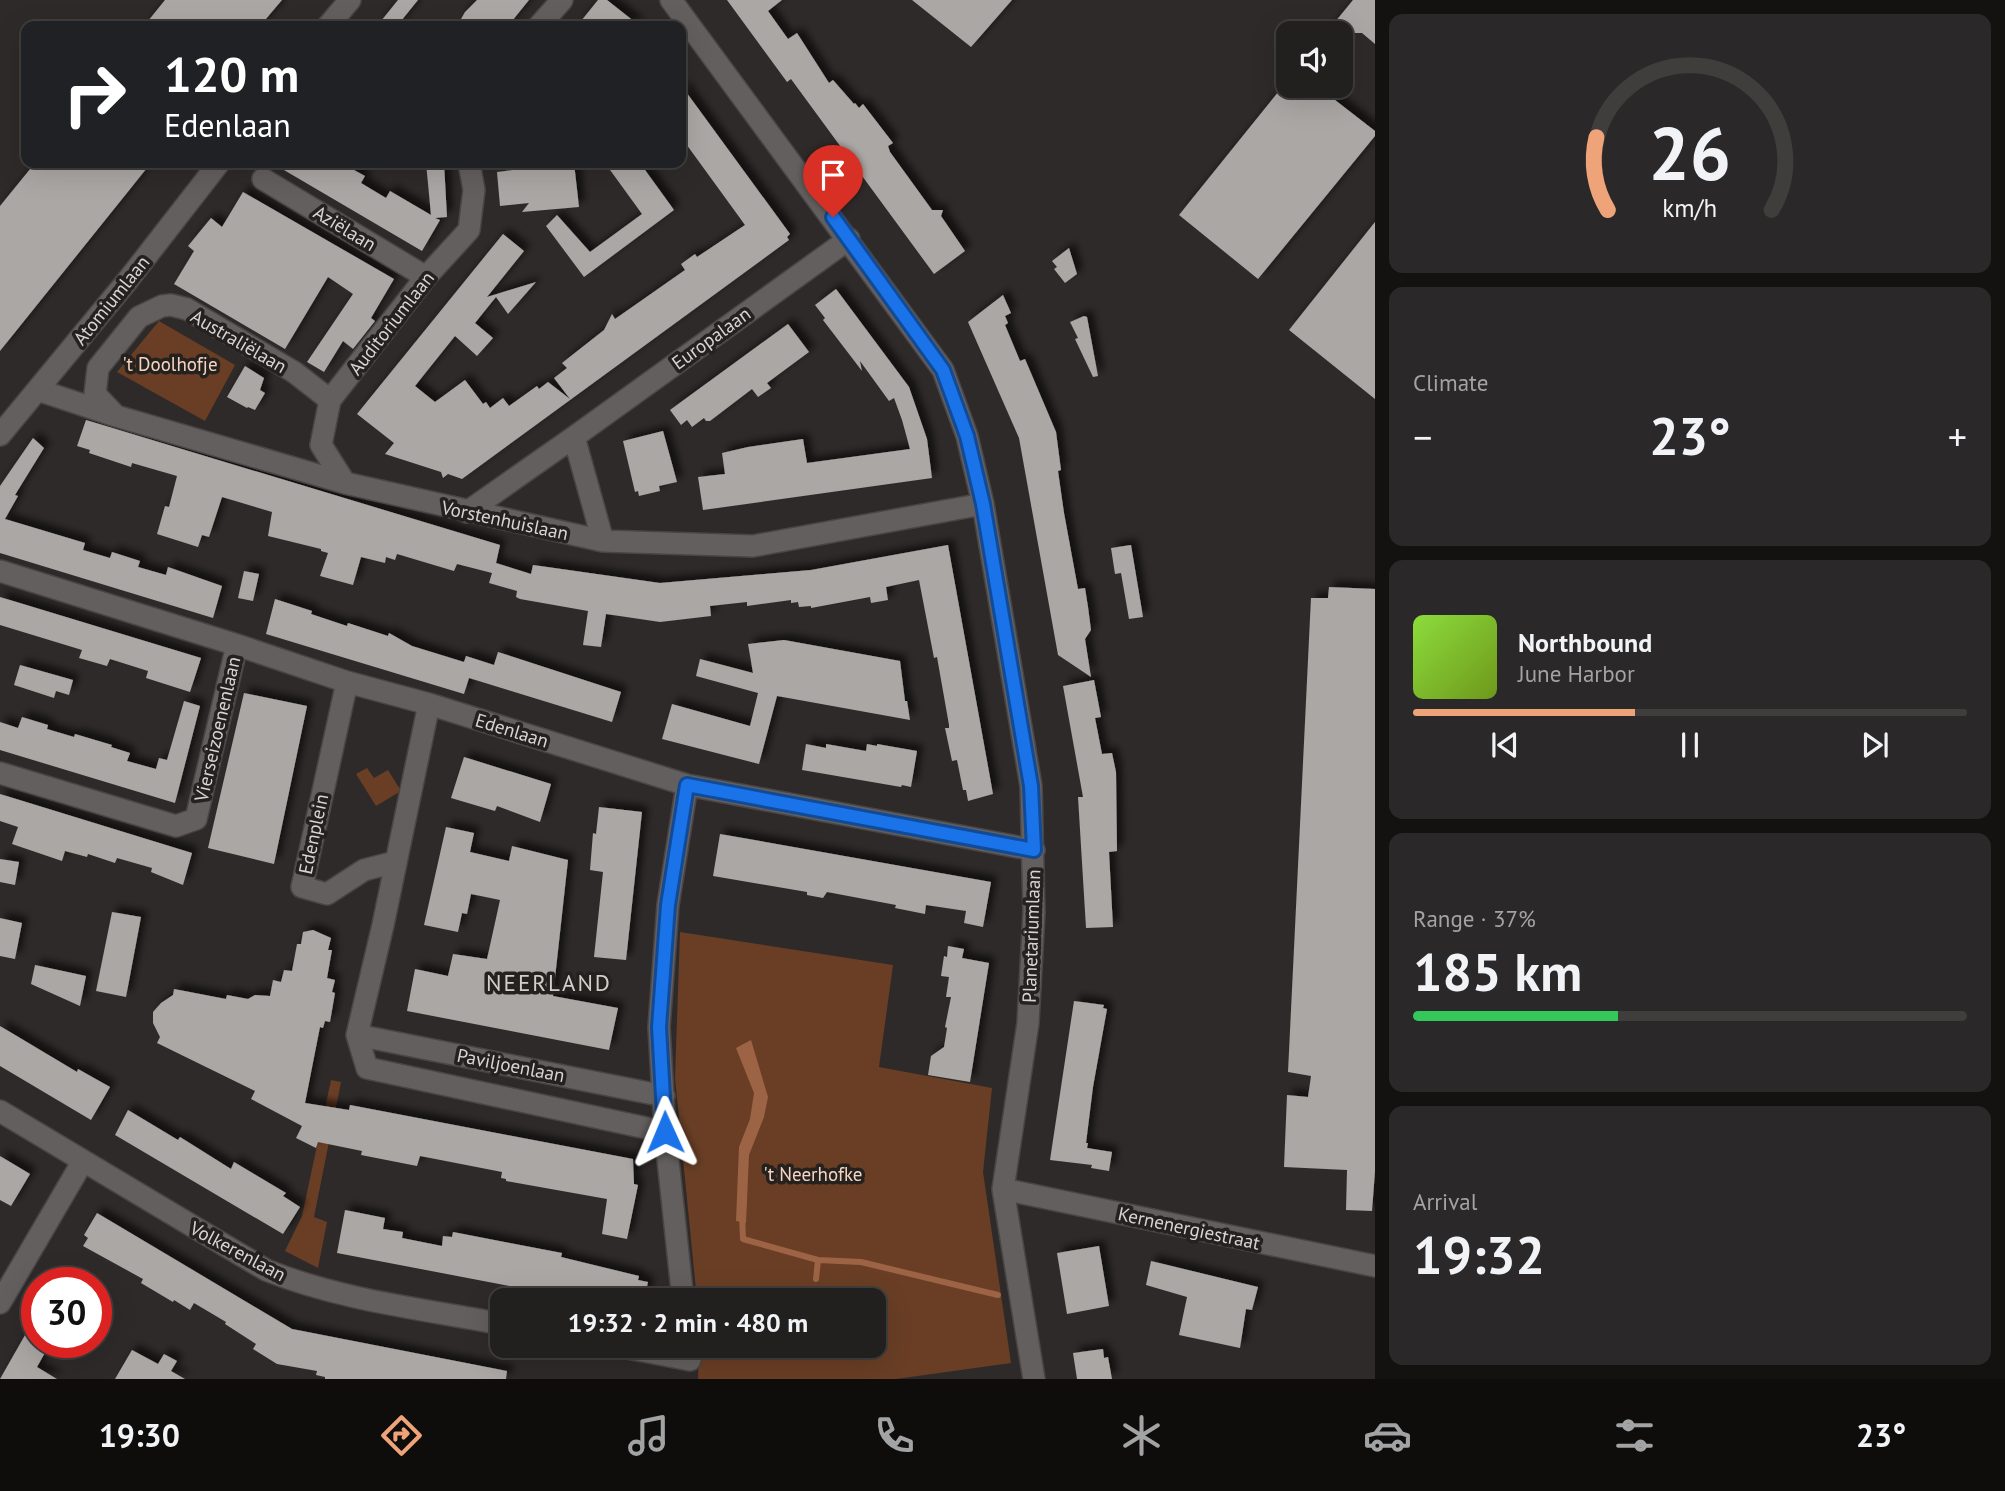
<!DOCTYPE html>
<html lang="en">
<head>
<meta charset="utf-8">
<style>
	body { margin:0; font-family:"PT Sans",sans-serif; background:#2a2828; color:#f1f3f6; height:100vh; display:flex; flex-direction:column; font-size:26px; white-space:nowrap }
	* { box-sizing:border-box; margin:0 }
	p { font-size:23px; color:#a2a3a4 }
	.icon { flex:none; width:38px; height:38px; fill:none; stroke:currentColor; stroke-width:2; stroke-linecap:round; stroke-linejoin:round }
	.map { position:relative; flex:1; overflow:hidden }
	.details { display:flex; flex-direction:column; gap:14px; padding:14px; background:#131211; width:630px }
	.details>* { flex:none }
	.guide { position:absolute; left:21px; top:21px; width:665px; height:147px; border-radius:14px; box-shadow:0 7px 28px #0002,0 0 0 2px #3f3e3d; background:#202124; color:#fff; overflow:hidden }
	.fabs { position:absolute; left:1276px; top:21px; display:grid; gap:14px }
	.fabs a { display:grid; place-items:center; width:77px; height:77px; border-radius:14px; background:#22201f; box-shadow:0 7px 28px #0002,0 0 0 2px #3f3e3d; font-size:35px }
	.speed { position:absolute; left:21px; top:1267px; display:flex; gap:14px; font-size:35px; font-weight:700; text-align:center }
	.speed>* { display:grid; place-content:center; width:91px; height:91px; border-radius:50%; background:#22201f; box-shadow:0 7px 28px #0002,0 0 0 2px #3f3e3d; line-height:1 }
	.speed .limit { border:10px solid #d22; background:#fff; color:#111 }
	.pin { position:absolute; display:grid; place-items:center; width:60px; height:60px; color:#fff; margin:-72px -30px; border-radius:50% 50% 50% 0; rotate:-45deg; box-shadow:0 0 7px #0007 }
	.pin .icon { rotate:45deg }
	.me { position:absolute; width:77px; margin:-38px; rotate:359deg; stroke-linejoin:round; filter:drop-shadow(0 0 5px #0008) }
	.turn { display:flex; align-items:center; gap:24px; height:147px; padding:0 28px; font-size:32px }
	.turn .icon { width:91px; height:91px; stroke-width:2.5 }
	.turn b { display:block; font-size:49px; line-height:60px }
	.big { font-size:52px; font-weight:800; line-height:1.1 }
	.details .widget { flex:1; display:flex; flex-direction:column; justify-content:center; gap:10px; min-width:0; padding:0 24px; border-radius:14px; background:#2a2828 }
	.details .dial { align-items:center; gap:0 }
	.dial svg { height:182px; overflow:visible; fill:none; stroke:#3f3e3d; stroke-width:7; stroke-linecap:round; text-anchor:middle }
	.dial text { fill:#f1f3f6; stroke:none }
	.song { display:flex; align-items:center; gap:21px }
	.cover { width:84px; height:84px; border-radius:10px; background:linear-gradient(135deg,hsl(90 70% 55%),hsl(80 70% 35%)) }
	.played { height:7px; border-radius:4px; background:linear-gradient(90deg,#efa378 40%,#3f3e3d 40%) }
	.keys { display:flex; justify-content:space-around; direction:ltr }
	.heat { display:flex; justify-content:space-between; align-items:center; font-size:38px; direction:ltr }
	.charge { height:10px; border-radius:5px; background:linear-gradient(90deg,#34c759 37%,#3f3e3d 0) }
	.trip { position:absolute; left:490px; top:1288px; width:396px; height:70px; border-radius:14px; background:#22201f; box-shadow:0 7px 28px #0002,0 0 0 2px #3f3e3d; font-weight:800; line-height:70px; text-align:center }
	.tab-bar { display:flex; height:112px; justify-content:space-around; align-items:center; background:#0e0d0c; color:#a2a3a4 }
	.tab-bar .icon { width:49px; height:49px }
	.tab-bar .on { color:#efa378 }
	.tab-bar b { font-size:32px; color:#f1f3f6 }
	main { display:flex; flex:1; min-height:0 }
	.map>svg:first-child { display:block }
	.green { fill:#693e25 }
	.water { fill:#9c6444 }
	.lines { fill:none; stroke-linecap:round; stroke-linejoin:round }
	.stream { stroke:#9c6444; stroke-width:6 }
	.building { fill:#aba7a5; filter:url(#shadow) }
	.minor-casing { stroke:#484544; stroke-width:24 }
	.minor { stroke:#635f5e; stroke-width:21 }
	.route-casing { stroke:#114b97; stroke-width:18 }
	.route { stroke:#1a73e8; stroke-width:12 }
	.labels { text-anchor:middle; stroke-width:7; stroke-linejoin:round; paint-order:stroke }
	.street-label { font-size:19px; fill:#d7d5d4; stroke:#24211f }
	.park-label { font-size:19px; fill:#f6d4c1; stroke:#24211f }
	.quarter-label { font-size:23px; letter-spacing:2px; fill:#d2cecc; stroke:#24211f }
</style>
</head>
<body>
<main>
<div class="map">
<svg width="1375" height="1379" viewBox="0 0 1375 1379">
	<defs>
		<filter id="shadow"><feDropShadow dx="6" dy="-6" stdDeviation="3.5" flood-color="#0009"/></filter>
	</defs>
	<rect width="100%" height="100%" fill="#2e2a29"/>
	<path class="green" d="M159 321 235 365 205 421 117 372Z
		M367 768 374 778 388 770 401 791 376 806 356 774Z
		M680 932 893 965 879 1067 992 1088 983 1172 1011 1363 896 1379H698L699 1346H873V1300H697L675 1078Z
		M331 1080 341 1082 314 1217 327 1222 318 1268 285 1251 302 1216Z"/>
	<path class="water" d="M751 1040 768 1097 764 1117 749 1155 746 1223 736 1221 739 1147 750 1119 754 1093 736 1048Z"/>
	<g class="lines">
		<path class="stream" d="M742 1214 743 1239 818 1260 861 1262 998 1295
			M816 1279 818 1260
			M817 1292 818 1300"/>
	</g>
	<path class="building" d="M165 0H282L260 26H144Z
		M398 0H418L397 26H377Z
		M477 0H529L508 26H457L465 12Z
		M598 0H607L640 26H577Z
		M727 0H782L768 11 788 39 797 33 829 83 833 80 854 104 855 103 859 108 863 104 893 143 888 146 890 152 932 210H943L941 216 965 251 934 274 791 79 787 82Z
		M912 0H1012L971 47Z
		M1353 0H1375V44L1362 33H1326Z
		M681 85 790 234 787 237 789 240 462 479 448 474 443 478 441 472 385 454 394 443 357 414 503 234 524 251 487 297 536 282 508 314 496 297 475 323 493 338 477 356 455 336 415 386 435 402 465 380 483 404 486 402 490 408 503 398 509 406 537 386 539 389 548 382 570 399 554 378 567 368 562 363 604 330 612 314 615 319 685 270 681 264 695 254 697 257 745 225 681 137Z
		M1283 86H1317L1375 131V136L1258 279 1179 215Z
		M35 163H151L0 351V206Z
		M272 163H326L336 168 341 163 365 176 361 183 386 198 390 191 431 215 426 163H444L447 217 435 218 440 220 422 251Z
		M513 163H574L579 207 522 212 529 203 500 206 497 172 513 170Z
		M605 163H640L674 210 584 277 546 226 557 215 590 252 642 214Z
		M243 192 394 279 371 318 375 321 353 349 343 341 324 372 307 362 353 294 328 277 285 349 174 284 194 251 188 246 211 218 222 227Z
		M1375 222V399L1289 330Z
		M1069 248 1077 274 1065 283 1054 269 1057 267 1052 261Z
		M836 289 909 387 927 439 932 478 703 510 698 477 725 474 722 453 748 447 803 439 807 463 910 449 902 420 894 398 889 401 860 361 862 371 823 320 825 318 815 305Z
		M1003 295 1011 313 1005 316 1008 323 1005 325 1020 361 1025 359 1056 432 1061 470 1058 471 1064 513 1078 589 1085 588 1088 607 1091 630 1085 639 1091 677 1058 655 1019 438 968 322Z
		M1084 316 1087 317 1098 376 1093 377 1075 339 1078 338 1070 322Z
		M788 324 809 352 767 383 771 388 758 397 752 389 710 421H706L704 418 692 427 687 420 681 425 670 410Z
		M245 366 264 378 260 390 265 393 255 410 248 407 247 408 227 397Z
		M86 420 500 545 496 563 531 574 533 565 660 583 811 570 948 545 993 794 968 801 966 790H963L957 760 952 761 945 728H949V725L937 657 934 658 919 580 886 587 888 600 871 603 870 597 811 608V606L799 607 798 602 791 603V600L747 606V602L710 606 711 616 660 622 606 614 601 647 583 645 588 611 520 599 516 597 517 591 489 583 492 573 457 564 454 571 397 554 395 560 386 557 385 563 361 557 353 585 320 576 328 553 321 551V549L268 536 272 512 222 497 209 537 202 535 198 547 157 534 165 506 169 507 177 476 132 463 131 467 89 453 90 450 77 446Z
		M663 431 677 482 659 486 660 491 639 496 638 491 635 492 623 441Z
		M33 438 44 448 15 495 18 496 5 519 85 543 83 550 110 558 112 552 140 561 138 567 166 575 168 567 222 586 213 618 0 553V486Z
		M1131 545 1143 617 1129 619 1121 573 1115 574 1111 548Z
		M244 571 259 574 253 601 238 598Z
		M1329 587 1375 589V1171L1372 1211 1346 1210 1347 1170 1284 1167 1287 1095 1308 1097 1311 1076 1288 1072 1311 598H1328Z
		M0 597 201 658 190 692 146 678 148 671 110 659 107 666 79 658 82 650 0 625Z
		M275 599 312 611 311 614 347 626 348 623 388 636 389 633 412 646 464 662 466 656 494 665 498 652 621 692 612 722 469 678 464 694 266 634Z
		M784 640 900 661 905 701H907L910 720 777 696 759 764 662 739 672 704 750 726 758 693 696 676 700 659 753 673 748 644Z
		M20 665 73 680 69 695 56 691 54 698 14 685Z
		M1094 680 1101 717 1095 718 1102 754 1112 753 1116 772 1117 851 1109 852 1113 927 1086 928 1078 797H1083L1063 686Z
		M244 693 307 706 274 864 208 848Z
		M184 701 200 706 175 803 0 750V722L18 728 22 717 48 725 47 729 74 737 75 734 112 745 111 747 130 753 127 761 156 769 159 758 167 760Z
		M806 744 826 748V744L866 751 867 744 877 746V744L917 751 911 787 902 785 901 787 802 770Z
		M464 757 551 784 540 822 497 806 495 811 451 798Z
		M0 794 192 853 183 885 151 872 152 868 117 858 115 863 88 854 87 857 65 851 62 861 12 844 18 827 0 821Z
		M599 807 642 812 626 960 594 957 603 872 590 870 593 833 596 834Z
		M446 827 474 833 470 852 509 861 512 846 568 860 553 996 618 1008 609 1050 407 1011 415 969 448 976 453 954 487 959 500 900 471 894 467 914 462 913 458 932 424 925Z
		M720 834 991 882 983 927 964 923 966 911 926 905 925 914 895 908 896 905 827 892 823 898 807 895V892L713 876Z
		M0 859 19 862 15 885 0 882Z
		M112 912 141 917 126 997 96 991Z
		M0 918 22 923 15 959 0 956Z
		M313 930 331 938 328 950H332L327 978 335 980 332 992 335 993 330 1022 325 1021 323 1028 320 1027 305 1103 349 1110 350 1105 633 1159 634 1184 638 1185 627 1239 602 1234 607 1199 506 1181V1179L501 1178 502 1172 420 1156 417 1166 361 1155 362 1151 318 1142 316 1148 296 1138 302 1126 251 1099 255 1091 157 1043 160 1037 153 1023V1012L161 1003 173 995 174 989 226 999 227 995 248 999 255 995 270 996 273 980 281 982 284 970 292 971 297 944H301L303 932Z
		M948 946 964 949 962 958 989 963 970 1082 928 1075 931 1056 944 1047 947 1028 945 1027 951 997H946L949 977 941 976 944 956 947 957Z
		M35 965 86 976 80 1006 31 984Z
		M1074 1001 1104 1005 1103 1008 1107 1009 1093 1087 1086 1143H1088L1087 1148 1112 1152 1109 1171 1091 1168 1092 1165 1050 1160Z
		M0 1026 77 1072 78 1069 110 1087 91 1120 0 1066Z
		M128 1110 178 1140 180 1137 231 1169 234 1162 286 1193 283 1196 300 1207 283 1234 115 1135Z
		M0 1156 30 1174 11 1206 0 1200Z
		M345 1210 385 1218 383 1229 403 1232 402 1238 442 1246 443 1236 452 1237 453 1232 562 1253 561 1257 639 1276 638 1280 648 1282 644 1300H583L337 1253Z
		M97 1213 292 1329 507 1371 506 1379H325V1377L316 1375 317 1371 277 1364 253 1349 256 1344 225 1324 226 1322 194 1303 190 1310 174 1300 173 1302 141 1283 143 1279 83 1246 88 1238 84 1235Z
		M1099 1246 1109 1306 1067 1314 1057 1253Z
		M1151 1261 1258 1287 1252 1310 1246 1309 1240 1348 1179 1335 1187 1297 1146 1285Z
		M37 1314V1342H51L37 1367 57 1379H0Z
		M1103 1349 1104 1358 1108 1357 1112 1379H1077L1073 1353Z
		M132 1350 158 1364 164 1354 177 1361 171 1371 185 1379H115Z"/>
	<g class="lines">
		<g class="minor-casing">
			<path id="minor" d="M671 0 943 370 967 436 983 504 1031 786 1034 912 1028 1023 1003 1189 1034 1379
				M328 26 350 0
				M539 26 562 0
				M263 179 426 277
				M38 390 116 416 345 483 603 541 753 546 983 504
				M115 415 95 394 98 368 139 317 162 306 171 305 187 309 294 372 330 400
				M0 435 128 280 219 163
				M574 437 603 541
				M345 483 321 445 330 400 426 277 469 230 474 190 469 163
				M467 512 574 437 849 239
				M0 571 237 645 347 682 429 704 687 785 1034 850
				M347 682 302 887 327 894 364 870 395 862
				M429 704 383 925 357 1035 367 1068 665 1132
				M0 773 176 826 196 819 237 645
				M357 1035 664 1096
				M0 1111 266 1270C340 1300 423 1309 502 1324
				M1003 1189 1375 1266
				M683 1300 665 1132 659 1027 668 905 687 785
				M0 1303 83 1161
				M617 1346 690 1360"/>
		</g>
		<use href="#minor" class="minor"/>
	</g>
	<g class="lines">
		<g class="route-casing">
			<path id="route" d="M665 1132 659 1027 668 905 687 785 1034 850 1031 786 983 504 967 436 943 370 833 217"/>
		</g>
		<use href="#route" class="route"/>
	</g>
	<g class="labels">
		<g class="street-label">
			<text transform="translate(345 228) rotate(31)" y="7">Aziëlaan</text>
			<text transform="translate(111 300) rotate(-51)" y="7">Atomiumlaan</text>
			<text transform="translate(391 323) rotate(-52)" y="7">Auditoriumlaan</text>
			<text transform="translate(711 338) rotate(-36)" y="7">Europalaan</text>
			<text transform="translate(239 341) rotate(30)" y="7">Australiëlaan</text>
			<text transform="translate(505 520) rotate(12)" y="7">Vorstenhuislaan</text>
			<text transform="translate(217 729) rotate(-77)" y="7">Vierseizoenenlaan</text>
			<text transform="translate(512 730) rotate(17)" y="7">Edenlaan</text>
			<text transform="translate(313 834) rotate(-78)" y="7">Edenplein</text>
			<text transform="translate(1031 936) rotate(-88)" y="7">Planetariumlaan</text>
			<text transform="translate(511 1065) rotate(11)" y="7">Paviljoenlaan</text>
			<text transform="translate(1189 1228) rotate(12)" y="7">Kernenergiestraat</text>
			<text transform="translate(238 1251) rotate(28)" y="7">Volkerenlaan</text>
		</g>
		<g class="park-label">
			<text x="170" y="371">'t Doolhofje</text>
			<text x="813" y="1181">'t Neerhofke</text>
		</g>
		<g class="quarter-label">
			<text x="549" y="991">NEERLAND</text>
		</g>
	</g>
</svg>
<div class="fabs">
<a><svg class="icon" aria-label="sound" viewBox="0 0 24 24"><path d="M4 9h4l5-4v14l-5-4H4zM17 9q2 3 0 6"/></svg></a>
</div>
<div class="speed"><div class="limit">30</div></div>
<div class="pin" style="left:833px;top:217px;background:#d93025"><svg class="icon" aria-label="arrive" viewBox="0 0 24 24"><path d="M6 21V4h12l-3 4 3 4H6"/></svg></div>
<svg class="me" style="left:665px;top:1132px" viewBox="-20 -20 40 40"><path d="M0-17L14 15 0 8-14 15z" fill="#1a73e8" stroke="#fff" stroke-width="4"/></svg>
<div class="trip">19:32 · 2 min · 480 m</div>
<div class="guide">
<div class="turn"><svg class="icon" aria-label="right" viewBox="0 0 24 24"><path d="M7 20v-9h11M14 6l5 5-5 5"/></svg><div><b>120 m</b>Edenlaan</div></div>
</div>
</div>
<section class="details">
<div class="widget dial"><svg viewBox="0 0 100 80">
<path d="M14 69A42 42 0 1 1 86 69"/>
<path d="M14 69A42 42 0 0 1 9 37" stroke="#efa378"/>
<text x="50" y="56" font-size="32" font-weight="700">26</text>
<text x="50" y="72" font-size="11">km/h</text>
</svg></div>
<div class="widget"><p>Climate</p>
<div class="heat"><a>−</a><b class="big">23°</b><a>+</a></div>
</div>
<div class="widget">
<div class="song"><i class="cover"></i><div><b>Northbound</b><p>June Harbor</p></div></div>
<div class="played"></div>
<div class="keys"><svg class="icon" aria-label="previous" viewBox="0 0 24 24"><path d="M18 5L8 12l10 7zM5 5v14"/></svg><svg class="icon" aria-label="pause" viewBox="0 0 24 24"><path d="M8 5v14M16 5v14"/></svg><svg class="icon" aria-label="next" viewBox="0 0 24 24"><path d="M6 5l10 7-10 7zM19 5v14"/></svg></div>
</div>
<div class="widget"><p>Range · 37%</p><b class="big">185 km</b><div class="charge"></div></div>
<div class="widget"><p>Arrival</p><b class="big">19:32</b></div>
</section>
</main>
<nav class="tab-bar">
<b>19:30</b>
<svg class="icon on" aria-label="directions" viewBox="0 0 24 24"><path d="M12 3l9 9-9 9-9-9zM9 14v-3h6M13 9l2 2-2 2"/></svg>
<svg class="icon" aria-label="music" viewBox="0 0 24 24"><path d="M9 18V5l10-2v13"/><circle cx="6" cy="18" r="3"/><circle cx="16" cy="16" r="3"/></svg>
<svg class="icon" aria-label="phone" viewBox="0 0 24 24"><path d="M5 4h4l2 5-3 2q2 4 5 5l2-3 5 2v4C11 20 4 13 5 4z"/></svg>
<svg class="icon" aria-label="climate" viewBox="0 0 24 24"><path d="M12 3v18M4 7l16 10M4 17L20 7"/></svg>
<svg class="icon" aria-label="car" viewBox="0 0 24 24"><path d="M5 17H2v-5l4-1 3-4h7l3 4 3 1v5h-3M9 17h6M6 11h13"/><circle cx="7" cy="17" r="2"/><circle cx="17" cy="17" r="2"/></svg>
<svg class="icon" aria-label="filters" viewBox="0 0 24 24"><path d="M4 7h16M4 17h16"/><circle cx="9" cy="7" r="2"/><circle cx="15" cy="17" r="2"/></svg>
<b>23°</b>
</nav>
</body>
</html>
